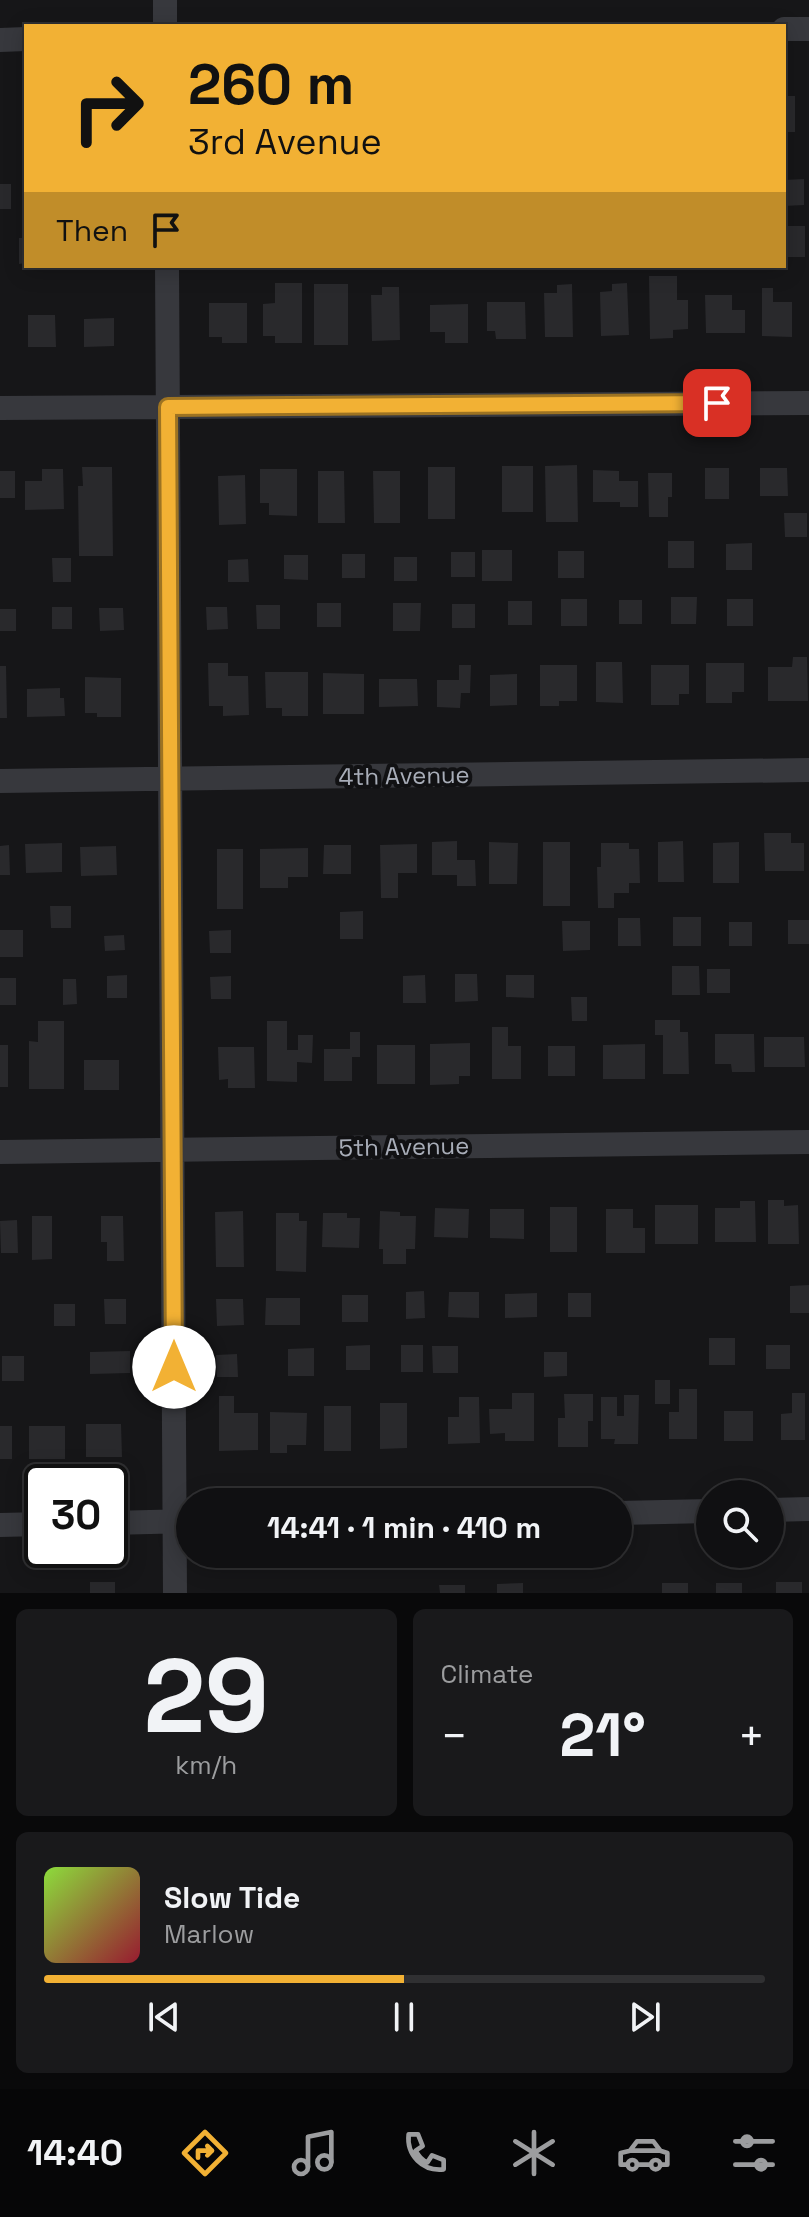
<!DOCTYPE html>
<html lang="en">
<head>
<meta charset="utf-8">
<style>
	body { margin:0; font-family:"Space Grotesk",sans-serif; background:#19191b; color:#f1f3f6; height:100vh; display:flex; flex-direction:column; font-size:30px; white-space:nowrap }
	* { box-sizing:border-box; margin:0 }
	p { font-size:26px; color:#9c9d9f }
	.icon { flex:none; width:44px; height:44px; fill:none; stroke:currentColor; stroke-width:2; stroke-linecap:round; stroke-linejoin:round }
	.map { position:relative; height:1593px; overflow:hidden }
	.panel { display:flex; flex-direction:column; gap:16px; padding:16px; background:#09090a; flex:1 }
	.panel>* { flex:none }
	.guide { position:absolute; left:24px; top:24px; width:762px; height:244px; border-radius:0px; box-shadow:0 4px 20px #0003,0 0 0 2px #303032; background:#f2b134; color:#111; overflow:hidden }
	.controls { position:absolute; left:696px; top:1480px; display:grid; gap:16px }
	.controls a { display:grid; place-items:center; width:88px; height:88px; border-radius:50%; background:#101012; box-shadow:0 4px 20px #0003,0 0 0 2px #303032; font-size:40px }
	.speed { position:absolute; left:24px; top:1464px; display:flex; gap:16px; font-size:40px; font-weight:700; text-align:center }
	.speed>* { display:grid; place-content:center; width:104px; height:104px; border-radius:50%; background:#101012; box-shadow:0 4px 20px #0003,0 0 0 2px #303032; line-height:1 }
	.speed .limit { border:4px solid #111; border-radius:12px; background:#fff; color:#111 }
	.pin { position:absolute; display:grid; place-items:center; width:68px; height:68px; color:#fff; margin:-34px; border-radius:16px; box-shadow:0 4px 12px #0006 }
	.me { position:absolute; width:88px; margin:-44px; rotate:0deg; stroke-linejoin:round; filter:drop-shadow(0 0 6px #0008) }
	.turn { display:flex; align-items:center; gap:28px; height:168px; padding:0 32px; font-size:36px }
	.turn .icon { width:104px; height:104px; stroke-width:2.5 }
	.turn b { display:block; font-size:56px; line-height:68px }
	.then { display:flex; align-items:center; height:76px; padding:0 32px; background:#0003; gap:16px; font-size:30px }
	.big { font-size:60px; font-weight:800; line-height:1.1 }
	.panel .widget { flex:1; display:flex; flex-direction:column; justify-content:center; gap:12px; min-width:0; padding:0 28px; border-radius:12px; background:#19191b }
	.panel .dial { align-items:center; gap:0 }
	.dial b { font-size:104px; line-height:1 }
	.song { display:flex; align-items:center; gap:24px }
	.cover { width:96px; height:96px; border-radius:12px; background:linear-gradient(135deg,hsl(90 70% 55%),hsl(350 70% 35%)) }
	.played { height:8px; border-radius:4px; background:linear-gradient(90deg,#f2b134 50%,#303032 50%) }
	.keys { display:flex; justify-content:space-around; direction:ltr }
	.heat { display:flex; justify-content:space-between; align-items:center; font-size:44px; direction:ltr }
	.panel .tiles { flex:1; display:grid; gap:16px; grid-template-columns:1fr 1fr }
	.widget:last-child { grid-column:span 2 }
	.trip { position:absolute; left:176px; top:1488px; width:456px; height:80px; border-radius:40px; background:#101012; box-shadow:0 4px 20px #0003,0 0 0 2px #303032; font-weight:800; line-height:80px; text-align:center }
	.tab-bar { display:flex; height:128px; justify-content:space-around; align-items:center; background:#060607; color:#9c9d9f }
	.tab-bar .icon { width:56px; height:56px }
	.tab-bar .selected { color:#f2b134 }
	.tab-bar b { font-size:36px; color:#f1f3f6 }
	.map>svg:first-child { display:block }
	.building { fill:#29292c }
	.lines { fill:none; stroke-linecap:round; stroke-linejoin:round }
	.minor { stroke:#37383d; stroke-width:24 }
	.route-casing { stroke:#9d7322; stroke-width:20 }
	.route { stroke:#f2b134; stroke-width:14 }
	.labels { text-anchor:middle; stroke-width:8; stroke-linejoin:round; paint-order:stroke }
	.street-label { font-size:24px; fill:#a8adb8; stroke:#111113 }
</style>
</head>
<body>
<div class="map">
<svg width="809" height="1593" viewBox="0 0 809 1593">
	<rect width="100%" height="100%" fill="#161618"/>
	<path class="building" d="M784 96H795V132H784Z
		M23 107H26V160H23Z
		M804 179V205L784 206V180Z
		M0 184H11V209H0Z
		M784 226H805V257H784Z
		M19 238H26V263L19 264Z
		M649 276H677V300H688V329L673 330V338L650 339Z
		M275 283H302V343H275V336H263V304L275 303Z
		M627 283 629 335 601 336 600 292 612 291V284Z
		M314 284H348V345H314Z
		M572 284 573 337H545L544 293H557V285Z
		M382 287H399L400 340 372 341 371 295H382Z
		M762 288H773V302H792V337L762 336Z
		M705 295H732V310H745V333H706Z
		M487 302H525L526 339H496L495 331H487Z
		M209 303H247V343H222V337H209Z
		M468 304V343H445V332H430V305Z
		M28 315H55L56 347H28Z
		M114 318V346L84 347V319Z
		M577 465 578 522H546L545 466Z
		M502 466H533V512H502Z
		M82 467H112L113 556H79L78 486H83Z
		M428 467H455V519H428Z
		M705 468H729V499H705Z
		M760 468H787L788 496H760Z
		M42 469H63L64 509 25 510V481H42Z
		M260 469H297V516L269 515V503H260Z
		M593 470 619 471V481H638V507H620V502H593Z
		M0 471H15V498H0Z
		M318 471H344L345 523H318Z
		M373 471H400V523H374Z
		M648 473H672V497H668V517H649Z
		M245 475 246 524 219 525 218 476Z
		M784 513H807V537H785Z
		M668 541H694V568H668Z
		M752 543V570H726V544Z
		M482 550H512V581H482Z
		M558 551H584V578H558Z
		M451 552H475V577H451Z
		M342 554H365V578H342Z
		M284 555H308V580L284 579Z
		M394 557H417V581H394Z
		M52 558H71V582H53Z
		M248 559 249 582H228V560Z
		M671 597H697L696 624H671Z
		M561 599H587V626H561Z
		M727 599H753V626H727Z
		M619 600H642V624H619Z
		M508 601H532V625H508Z
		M317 603H341V627H317Z
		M393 603H421L420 631H393Z
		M452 604H475V628H452Z
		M256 605H280V629H257Z
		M52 607H72V629H52Z
		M206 607H227L228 629 207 630Z
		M99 608H123L124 630 100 631Z
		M0 609H16V631H0Z
		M793 657H807L808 701H768V667H792Z
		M596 662H622L623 703 596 702Z
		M208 663H228V676H248L249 715 223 716V706H209Z
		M706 663H744V692H732V703H706Z
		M459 665H471L470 693H461L460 708 437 707V680H459Z
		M540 665H577V701H559V706H540Z
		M651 665H689V694H679V705H651Z
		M0 666H6L7 718H0Z
		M265 672H308V716H282V708H266Z
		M323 673 364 674V714H323Z
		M517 674V705L490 706V675Z
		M85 677 121 678V717H97V713H85Z
		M379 679H417L418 706 379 707Z
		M60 688V698H64L65 716 27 717V689Z
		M764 833H791V843H804V871H765Z
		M457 841V860H475L476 886H457V875H432V842Z
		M683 841 684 882H658V842Z
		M489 842 518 843 517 884H489Z
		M543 842H570V906H543Z
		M739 842V883H713V843Z
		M62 843V872L26 873 25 844Z
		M601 843H629V849H639L640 883H629V893H614V908H598L597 867H601Z
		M417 844V873H398V898H381L380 845Z
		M9 845 10 875H0V846Z
		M324 845H351V874H323Z
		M116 846 117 875 81 876 80 847Z
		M308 848V877H288V888H260V849Z
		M217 849H243V909H217Z
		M50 906H71V928H51Z
		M363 911V939H340V912Z
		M673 917H701V946H673Z
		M618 918H640L641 946H618Z
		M788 920H809V944H788Z
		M562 921H590V950L563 951Z
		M729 922H752V946H729Z
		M0 930H23V957H0Z
		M231 930V953H210L209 931Z
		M124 935 125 950 105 951 104 936Z
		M672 966H699L700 995H672Z
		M707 969H730V993H707Z
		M455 974H477L478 1001 455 1002Z
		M127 975V998H107V976Z
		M425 975 426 1003H403V976Z
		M506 975H534V998L506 997Z
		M231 976V999H211L210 977Z
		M0 978H16V1005H0Z
		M63 979H76L77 1004 63 1005Z
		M571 997H587V1021H572Z
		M655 1020H680V1032H688L689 1074H663V1035H655Z
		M38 1021H64V1089H29V1041L38 1042Z
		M267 1021H287V1050H298V1035H313L312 1063 297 1062V1082L267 1081Z
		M492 1027H508V1046H521V1079H492Z
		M350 1032H360V1057H352V1081H324V1049H350Z
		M715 1034H754L755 1072H732L731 1064H715Z
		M764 1037H804L805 1067H764Z
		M470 1043V1076H459V1084L430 1085V1044Z
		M645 1044V1079H603V1045Z
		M0 1045H8V1087H0Z
		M377 1045H415V1084H377Z
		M548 1046H575V1076H548Z
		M218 1047H254L255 1088H228V1079L219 1080Z
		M84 1060H119V1090H84Z
		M768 1200H784V1206L798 1205 799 1244H768Z
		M740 1201H755L756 1242H715V1208H740Z
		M655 1205H698V1244H655Z
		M550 1207H577V1252H550Z
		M435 1208 469 1209 468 1238 434 1237Z
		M490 1209H524V1239L490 1238Z
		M606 1209H633V1228H645V1253H606Z
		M243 1211 244 1267H216L215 1212Z
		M380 1211 400 1212V1216H416L415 1249H406V1264H383V1249H379Z
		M276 1213H299V1221H307L306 1272 276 1271Z
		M323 1213H347V1218H360L359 1248 322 1247Z
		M32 1216H52V1259L32 1260Z
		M101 1216H123L124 1261H107V1242H101Z
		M17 1220 18 1253H1L0 1221Z
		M809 1285V1313H790V1286Z
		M424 1291 425 1318 406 1319V1292Z
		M449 1292H479V1318L448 1317Z
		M537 1293V1317L505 1318V1294Z
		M568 1293H591V1317H568Z
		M342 1295H368V1322H342Z
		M266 1298H300V1325H265Z
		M104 1299H126V1324H105Z
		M216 1299H243L244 1325 217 1326Z
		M54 1304H75V1326H54Z
		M709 1338H735V1365H709Z
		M370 1345V1370H346V1346Z
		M401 1345H423V1372H401Z
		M766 1345H790V1369H766Z
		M432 1346H458V1373H433Z
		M314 1348V1376H288V1349Z
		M130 1351V1373L90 1374V1352Z
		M544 1352H567V1376L544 1377Z
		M237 1354 238 1377H217L216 1355Z
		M2 1356H24V1381H2Z
		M655 1380H670V1404H655Z
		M679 1389H697V1439H669V1412H679Z
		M512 1393H534V1441H505V1433L490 1434 489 1409H512Z
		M792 1393H805V1440H781V1414L792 1413Z
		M564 1394H593V1421H588V1447H558V1418H565Z
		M624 1395H639L638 1444H614L615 1439H601V1397H617V1416H624Z
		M219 1396H234V1413H258V1450L219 1451Z
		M459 1397H479L480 1443 448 1444V1417H459Z
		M380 1403H407V1448L380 1449Z
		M324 1406H351V1451H324Z
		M724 1411H753V1441H724Z
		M270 1412 307 1413 306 1445H287V1453H270Z
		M86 1424H121L122 1457H86Z
		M0 1426H12V1459H0Z
		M29 1426H65V1459H29Z
		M90 1582H115V1593H90Z
		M776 1582H802V1593H776Z
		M523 1583V1593H497V1584Z
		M662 1583H688V1593H662Z
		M716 1583H742V1593H716Z
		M439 1585H465V1593H440Z"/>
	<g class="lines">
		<path class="minor" d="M165 0V26
			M784 29H809
			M0 40 26 39
			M167 266 175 1593
			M0 408 809 403
			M0 781 809 770
			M0 1152 809 1142
			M770 1510 809 1509
			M618 1513 710 1511
			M110 1523 190 1521
			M0 1525 42 1524"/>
	</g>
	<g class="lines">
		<g class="route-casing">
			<path id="route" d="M174 1367 168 407 717 403"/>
		</g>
		<use href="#route" class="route"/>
	</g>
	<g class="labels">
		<g class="street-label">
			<text transform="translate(404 776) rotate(-1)" y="8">4th Avenue</text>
			<text transform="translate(404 1147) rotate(-1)" y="8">5th Avenue</text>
		</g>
	</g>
</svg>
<div class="controls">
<a><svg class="icon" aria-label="search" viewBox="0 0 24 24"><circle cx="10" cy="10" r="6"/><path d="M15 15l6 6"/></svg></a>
</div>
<div class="speed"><div class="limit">30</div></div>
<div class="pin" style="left:717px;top:403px;background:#d93025"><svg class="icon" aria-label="arrive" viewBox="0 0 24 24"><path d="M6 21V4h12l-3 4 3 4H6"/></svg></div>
<svg class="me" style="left:174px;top:1367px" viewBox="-20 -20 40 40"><circle r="19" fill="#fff"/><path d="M0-13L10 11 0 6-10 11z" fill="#f2b134"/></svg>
<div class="trip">14:41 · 1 min · 410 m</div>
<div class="guide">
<div class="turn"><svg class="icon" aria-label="right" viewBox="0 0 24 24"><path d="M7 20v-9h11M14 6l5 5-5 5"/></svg><div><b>260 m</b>3rd Avenue</div></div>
<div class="then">Then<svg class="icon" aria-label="arrive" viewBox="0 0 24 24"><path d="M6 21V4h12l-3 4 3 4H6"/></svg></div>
</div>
</div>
<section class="panel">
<div class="tiles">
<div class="widget dial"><b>29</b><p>km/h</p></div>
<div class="widget"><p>Climate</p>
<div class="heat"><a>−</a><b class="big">21°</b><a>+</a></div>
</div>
<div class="widget">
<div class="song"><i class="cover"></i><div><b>Slow Tide</b><p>Marlow</p></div></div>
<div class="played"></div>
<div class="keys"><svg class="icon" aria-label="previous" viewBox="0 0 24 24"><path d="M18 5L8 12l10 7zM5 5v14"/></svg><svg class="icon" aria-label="pause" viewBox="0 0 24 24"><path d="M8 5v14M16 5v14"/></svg><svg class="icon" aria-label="next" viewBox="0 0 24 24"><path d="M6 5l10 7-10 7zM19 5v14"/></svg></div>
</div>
</div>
</section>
<nav class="tab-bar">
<b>14:40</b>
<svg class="icon selected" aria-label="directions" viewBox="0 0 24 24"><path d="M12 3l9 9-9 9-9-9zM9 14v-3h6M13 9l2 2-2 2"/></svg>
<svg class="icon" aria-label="music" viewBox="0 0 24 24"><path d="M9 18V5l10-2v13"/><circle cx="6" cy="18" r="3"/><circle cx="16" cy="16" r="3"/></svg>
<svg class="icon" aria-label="phone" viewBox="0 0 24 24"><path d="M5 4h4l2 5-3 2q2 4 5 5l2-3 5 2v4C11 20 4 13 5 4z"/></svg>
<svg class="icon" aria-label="climate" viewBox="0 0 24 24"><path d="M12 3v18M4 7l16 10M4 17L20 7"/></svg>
<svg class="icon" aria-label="car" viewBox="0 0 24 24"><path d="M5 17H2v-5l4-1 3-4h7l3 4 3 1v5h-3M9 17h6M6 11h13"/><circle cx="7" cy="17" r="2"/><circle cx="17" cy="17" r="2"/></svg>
<svg class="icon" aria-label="filters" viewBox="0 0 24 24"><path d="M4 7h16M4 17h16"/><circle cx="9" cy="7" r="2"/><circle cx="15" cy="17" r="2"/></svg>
</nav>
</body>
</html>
